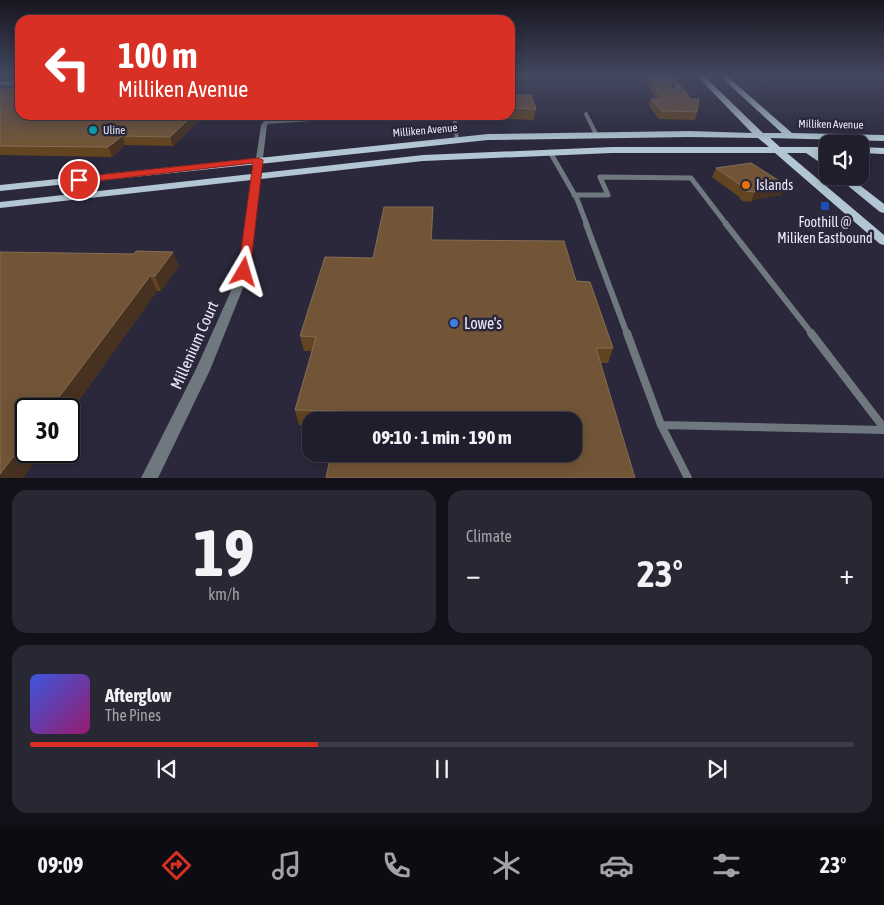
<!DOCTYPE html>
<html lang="en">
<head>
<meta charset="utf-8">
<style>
	body { margin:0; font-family:"Asap Condensed",sans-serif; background:#282734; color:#f1f3f6; height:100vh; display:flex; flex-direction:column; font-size:19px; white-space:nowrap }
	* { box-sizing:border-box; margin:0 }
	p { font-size:16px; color:#a2a2a9 }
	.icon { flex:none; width:28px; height:28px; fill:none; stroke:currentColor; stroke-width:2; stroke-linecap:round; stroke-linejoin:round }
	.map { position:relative; height:478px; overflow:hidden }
	.drawer { display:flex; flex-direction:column; gap:12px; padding:12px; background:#121018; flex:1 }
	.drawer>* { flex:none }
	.banner { position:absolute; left:15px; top:15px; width:500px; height:105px; border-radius:15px; box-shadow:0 2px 12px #0003,0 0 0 1px #3d3c48; background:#d93025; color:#fff; overflow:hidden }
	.controls { position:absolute; left:819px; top:135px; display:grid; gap:10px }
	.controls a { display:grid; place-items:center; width:50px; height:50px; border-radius:10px; background:#201e2c; box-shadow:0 2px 12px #0003,0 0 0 1px #3d3c48; font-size:25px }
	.speed { position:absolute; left:15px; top:398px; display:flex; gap:10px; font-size:25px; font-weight:700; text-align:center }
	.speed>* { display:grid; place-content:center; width:65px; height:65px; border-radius:50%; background:#201e2c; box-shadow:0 2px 12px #0003,0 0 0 1px #3d3c48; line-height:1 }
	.speed .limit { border:2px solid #111; border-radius:8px; background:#fff; color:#111 }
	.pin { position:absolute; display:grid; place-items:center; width:42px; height:42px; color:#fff; margin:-21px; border:2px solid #fff; border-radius:50%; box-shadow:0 1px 5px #0007 }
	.me { position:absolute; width:55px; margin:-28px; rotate:7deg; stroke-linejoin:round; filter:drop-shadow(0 0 4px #0008) }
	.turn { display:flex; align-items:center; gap:18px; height:105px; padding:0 20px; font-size:22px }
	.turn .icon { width:65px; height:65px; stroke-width:2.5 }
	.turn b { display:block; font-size:35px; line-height:42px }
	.big { font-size:38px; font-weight:700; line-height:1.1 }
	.drawer .widget { flex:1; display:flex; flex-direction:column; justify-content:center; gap:8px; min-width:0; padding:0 18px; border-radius:15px; background:#282734 }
	.drawer .dial { align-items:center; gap:0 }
	.dial b { font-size:65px; line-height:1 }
	.song { display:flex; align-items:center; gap:15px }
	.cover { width:60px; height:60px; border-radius:8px; background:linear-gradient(135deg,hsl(230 70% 55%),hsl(320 70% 35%)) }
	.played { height:5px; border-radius:2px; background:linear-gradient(90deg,#d93025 35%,#3d3c48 35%) }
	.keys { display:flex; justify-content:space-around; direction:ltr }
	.heat { display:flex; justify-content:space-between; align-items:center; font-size:28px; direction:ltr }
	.drawer .tiles { flex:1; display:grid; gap:12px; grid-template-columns:1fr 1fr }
	.widget:last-child { grid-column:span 2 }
	.trip { position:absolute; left:302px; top:412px; width:280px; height:50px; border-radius:15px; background:#201e2c; box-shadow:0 2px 12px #0003,0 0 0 1px #3d3c48; font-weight:700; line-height:50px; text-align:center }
	.tabs { display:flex; height:80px; justify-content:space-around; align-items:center; background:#0d0c12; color:#a2a2a9 }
	.tabs .icon { width:35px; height:35px }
	.tabs .on { color:#d93025 }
	.tabs b { font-size:22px; color:#f1f3f6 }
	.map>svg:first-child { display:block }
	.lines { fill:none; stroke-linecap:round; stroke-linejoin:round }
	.lane-far3 { stroke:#6f787f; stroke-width:4 }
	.lane-far2 { stroke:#6f787f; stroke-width:5 }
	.lane-far1 { stroke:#6f787f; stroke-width:6 }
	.lane { stroke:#6f787f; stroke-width:8 }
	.street { fill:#6f787f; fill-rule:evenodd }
	.primary { fill:#b2c6d3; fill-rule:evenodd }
	.wall { fill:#634420 }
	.shaded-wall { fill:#473121 }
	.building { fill:#725537; stroke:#856d55 }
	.route { fill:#d93025; stroke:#8d1f18 }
	.culture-dot { fill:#0f9aa8; stroke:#2b283b; stroke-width:2 }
	.food-dot { fill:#e8710a; stroke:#2b283b; stroke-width:2 }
	.transit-dot { fill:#1a4fb4; stroke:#2b283b; stroke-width:2 }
	.shop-dot { fill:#3f7fe0; stroke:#2b283b; stroke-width:2 }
	.labels { text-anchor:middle; stroke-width:5; stroke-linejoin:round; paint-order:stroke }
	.far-street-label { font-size:11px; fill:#ebeaf6; stroke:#2b283b }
	.far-poi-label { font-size:11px; fill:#ebeaf6; stroke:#2b283b; text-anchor:start }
	.poi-label { font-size:14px; fill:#ebeaf6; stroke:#2b283b; text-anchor:start }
	.near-poi-label { font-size:16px; fill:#ebeaf6; stroke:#2b283b; text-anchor:start }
	.near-street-label { font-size:16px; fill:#ebeaf6; stroke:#2b283b }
</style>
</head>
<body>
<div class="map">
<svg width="884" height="478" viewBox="0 0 884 478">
	<rect width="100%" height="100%" fill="#2b283b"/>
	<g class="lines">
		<path class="lane-far3" d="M667 77 673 80 679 88 674 92
			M0 83H20
			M586 114 596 134
			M454 115 457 140
			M266 122 312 119"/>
		<path class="lane-far2" d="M550 152 577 199 587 225
			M574 195H608L600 177 691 178 727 225"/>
		<path class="lane-far1" d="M586 224 627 334
			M726 224 812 334"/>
		<path class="lane" d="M627 333 661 425 688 478
			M811 333 884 428
			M661 425 884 430"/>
		<path class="street" d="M269 115H275L267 125 249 273 210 370 158 478H141L196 369 239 273 261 125Z"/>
		<path class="primary" d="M698 77H705L763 133H782L721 77H728L792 133 884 135V141L770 138 780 147H828V153H818L828 160V168L806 153H787L884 235V245L880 244 775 153H612L423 161 0 208V202L423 155 612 147H769L758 138 690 137 488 140 0 191V185L488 134 690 131 752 133Z
			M860 147 884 148V154L860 153Z
			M836 176H848L884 204V213L880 212Z"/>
	</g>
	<path class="wall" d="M644 77H672L674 87 672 89 697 112 695 120 659 119 649 106 651 99H656Z
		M0 89 205 115 173 146 125 145 112 157 0 155Z
		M510 95 536 109 534 120 475 118V115H510Z
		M716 168 781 195 752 200 751 202 742 201 738 196 712 177Z
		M433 207 432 240 576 281 613 348 608 363H600L574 421H311V425H299L295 410 312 351H304L300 336 373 258Z
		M0 252 179 266 161 291H157L69 414V409L42 451 23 478H0Z"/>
	<path class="shaded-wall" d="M676 80 674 87 669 91 671 84Z
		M193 115H205L173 146 170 137Z
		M122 136 125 145 112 157 108 147Z
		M786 185 781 195 752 200 755 190Z
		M433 207V221L431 254V240Z
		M173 252 179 266 161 291 155 276Z
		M150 276 157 291 69 414V409H50Z
		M26 440V451H42L23 478H0V474Z"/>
	<path class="building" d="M649 77H672L676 80 671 84V89L675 90 681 86 691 99H699L697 112 662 111 651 99H662Z
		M0 89H20V115H193L170 137 122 136 108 147 0 146Z
		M510 95H531L536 109 510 108Z
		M751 163 786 185 755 190V192L746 191 742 186 716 168Z
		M384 207H433L431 240 564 241 576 281 590 282 613 348H596L635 478H326L331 454H574V421H338L341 411 295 410 316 337 300 336 325 257 373 258Z
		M136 251 173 252 155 276H150L50 409H26V440L0 474V252L134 254Z"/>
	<linearGradient id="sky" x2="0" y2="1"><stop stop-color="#181620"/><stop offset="0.53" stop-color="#444860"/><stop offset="1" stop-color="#444860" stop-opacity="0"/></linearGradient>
	<rect width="884" height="144" fill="url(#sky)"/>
	<path class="route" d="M258 158 263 160 250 272 244 277 238 272 253 163 79 183 75 180 79 177Z"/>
	<circle class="culture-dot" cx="93" cy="130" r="5"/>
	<circle class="food-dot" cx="746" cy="185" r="5"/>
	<rect class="transit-dot" x="820" y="201" width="10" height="10" rx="2.5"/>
	<circle class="shop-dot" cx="454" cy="323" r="5"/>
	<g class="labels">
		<g class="far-street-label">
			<text transform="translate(831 124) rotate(1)" y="4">Milliken Avenue</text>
			<text transform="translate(425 130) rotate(-5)" y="4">Milliken Avenue</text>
		</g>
		<g class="far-poi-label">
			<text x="103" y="134">Uline</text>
		</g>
		<g class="poi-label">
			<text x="756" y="190">Islands</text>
			<text x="825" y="227" text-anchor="middle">Foothill @<tspan x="825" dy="16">Miliken Eastbound</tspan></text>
		</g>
		<g class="near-poi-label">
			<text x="464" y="329">Lowe's</text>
		</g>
		<g class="near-street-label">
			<text transform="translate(194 345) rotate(-66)" y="6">Millenium Court</text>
		</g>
	</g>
</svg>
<div class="controls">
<a><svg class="icon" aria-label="sound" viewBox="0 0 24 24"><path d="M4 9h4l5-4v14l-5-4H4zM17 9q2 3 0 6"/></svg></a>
</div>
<div class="speed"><div class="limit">30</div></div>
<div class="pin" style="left:79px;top:180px;background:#d93025"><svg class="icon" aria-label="arrive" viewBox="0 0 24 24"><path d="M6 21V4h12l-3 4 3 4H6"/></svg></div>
<svg class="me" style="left:244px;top:272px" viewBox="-20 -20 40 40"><path d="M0-17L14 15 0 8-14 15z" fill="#d93025" stroke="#fff" stroke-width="4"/></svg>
<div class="trip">09:10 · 1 min · 190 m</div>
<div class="banner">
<div class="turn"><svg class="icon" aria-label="left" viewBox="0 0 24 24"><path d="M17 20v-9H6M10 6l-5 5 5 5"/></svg><div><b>100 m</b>Milliken Avenue</div></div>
</div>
</div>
<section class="drawer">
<div class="tiles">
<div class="widget dial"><b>19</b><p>km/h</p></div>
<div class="widget"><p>Climate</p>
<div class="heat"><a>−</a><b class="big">23°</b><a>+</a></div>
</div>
<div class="widget">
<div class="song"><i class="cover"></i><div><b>Afterglow</b><p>The Pines</p></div></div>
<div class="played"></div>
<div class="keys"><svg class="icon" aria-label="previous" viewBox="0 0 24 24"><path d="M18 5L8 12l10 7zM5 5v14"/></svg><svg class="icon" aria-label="pause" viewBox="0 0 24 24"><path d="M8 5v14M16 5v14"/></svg><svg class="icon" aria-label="next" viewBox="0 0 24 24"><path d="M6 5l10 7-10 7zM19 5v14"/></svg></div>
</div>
</div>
</section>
<nav class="tabs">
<b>09:09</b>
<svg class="icon on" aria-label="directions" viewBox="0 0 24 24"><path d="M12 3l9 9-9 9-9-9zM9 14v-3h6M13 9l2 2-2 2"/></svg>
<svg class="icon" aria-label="music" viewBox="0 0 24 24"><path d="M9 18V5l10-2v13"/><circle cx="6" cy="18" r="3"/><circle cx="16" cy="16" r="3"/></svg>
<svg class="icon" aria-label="phone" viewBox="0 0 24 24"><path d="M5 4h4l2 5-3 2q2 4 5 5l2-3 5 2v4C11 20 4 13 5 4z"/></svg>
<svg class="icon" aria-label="climate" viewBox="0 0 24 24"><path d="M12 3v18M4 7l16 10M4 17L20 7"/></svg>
<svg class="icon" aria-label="car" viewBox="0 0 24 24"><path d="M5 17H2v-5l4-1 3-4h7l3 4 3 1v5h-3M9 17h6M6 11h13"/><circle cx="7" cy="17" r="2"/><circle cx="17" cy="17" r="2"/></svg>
<svg class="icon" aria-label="filters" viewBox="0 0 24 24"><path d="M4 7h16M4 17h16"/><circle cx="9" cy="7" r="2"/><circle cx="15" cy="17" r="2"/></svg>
<b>23°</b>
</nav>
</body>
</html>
